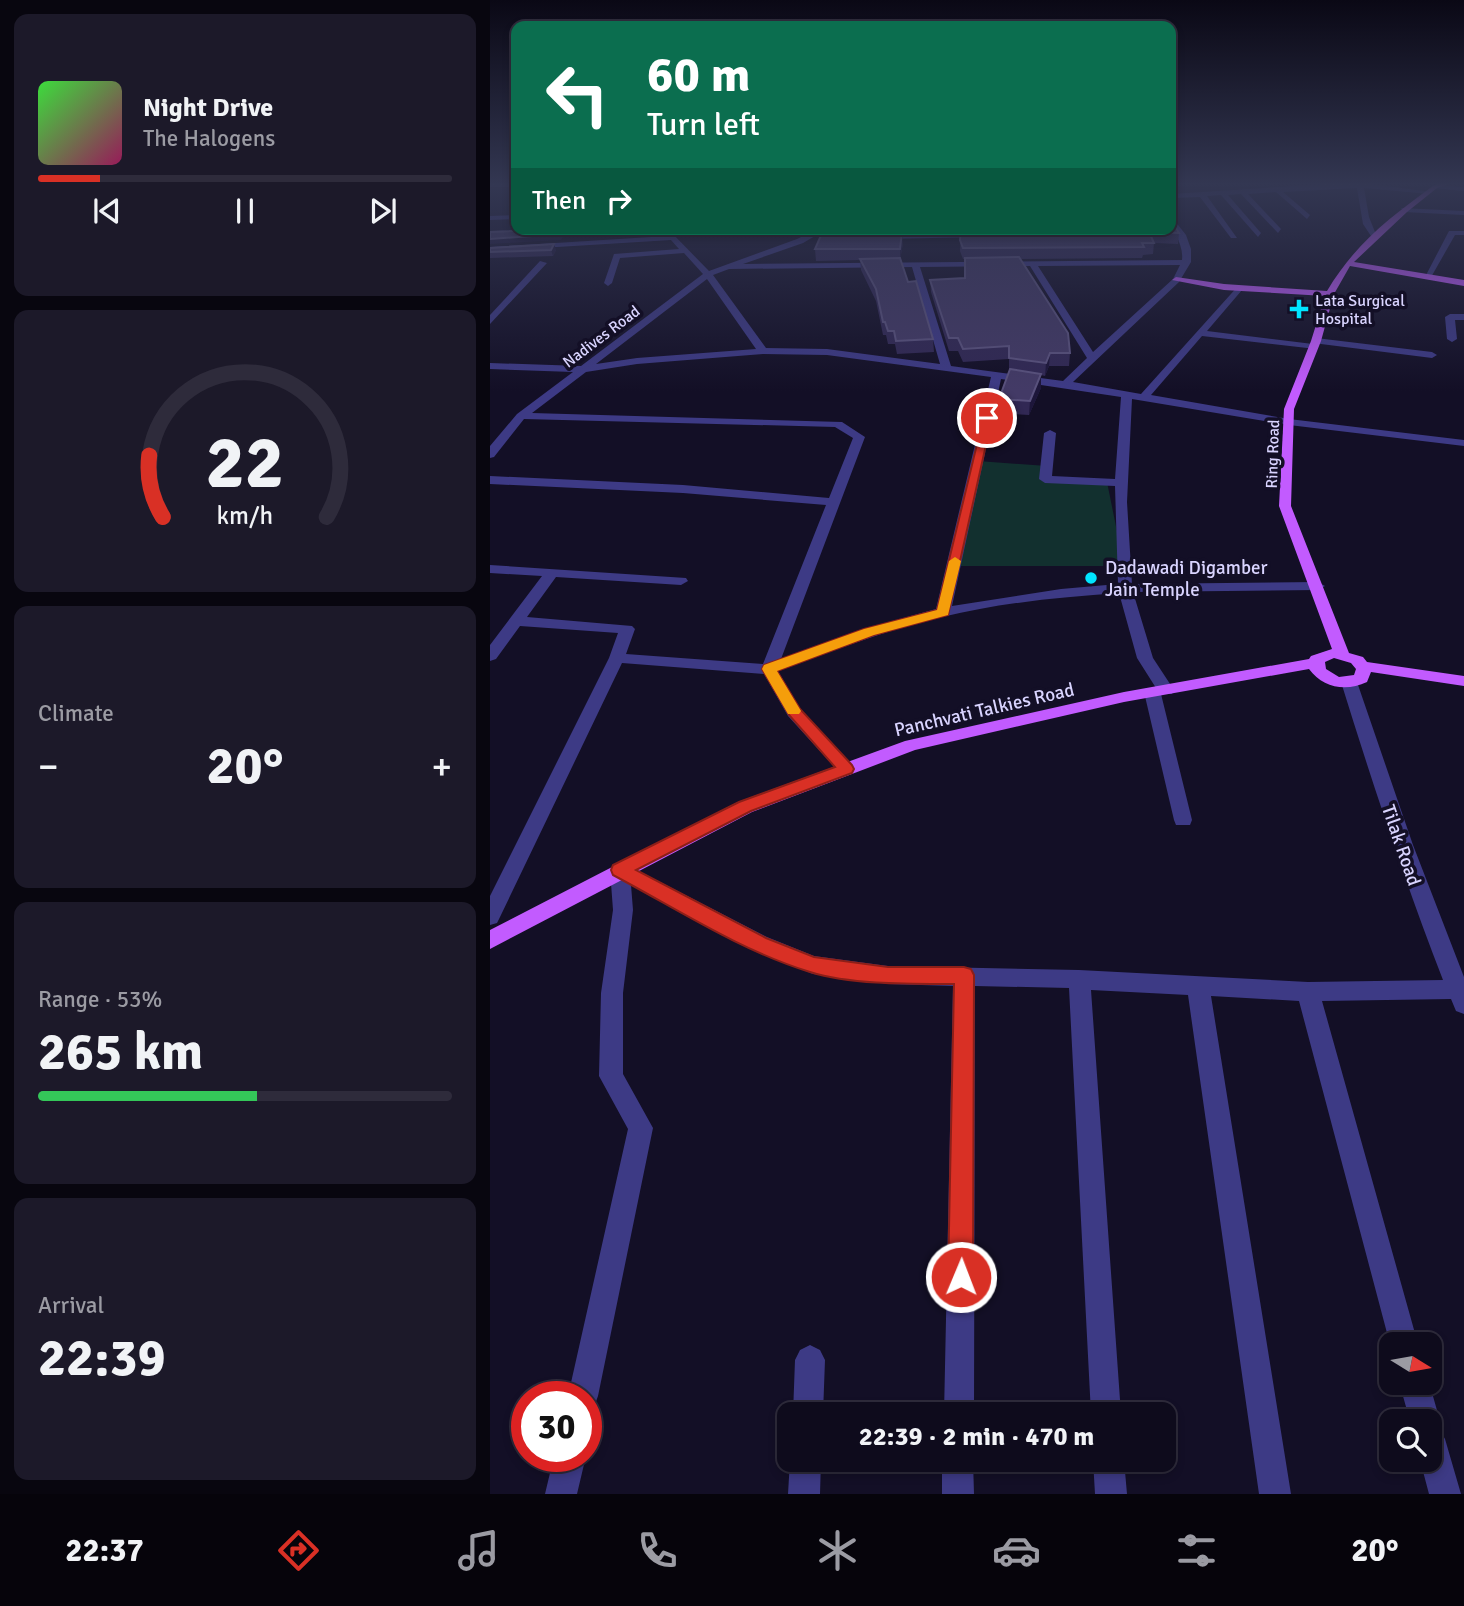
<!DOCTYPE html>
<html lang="en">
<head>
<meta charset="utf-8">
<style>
	body { margin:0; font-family:Signika,sans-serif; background:#1c1929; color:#f1f3f6; height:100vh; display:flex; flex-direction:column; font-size:26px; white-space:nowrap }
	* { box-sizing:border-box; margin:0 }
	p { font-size:23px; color:#9b9ba3 }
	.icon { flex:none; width:38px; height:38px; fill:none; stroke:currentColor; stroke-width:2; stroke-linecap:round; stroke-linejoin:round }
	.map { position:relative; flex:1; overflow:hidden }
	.sheet { display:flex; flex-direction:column; gap:14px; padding:14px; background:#08060f; width:490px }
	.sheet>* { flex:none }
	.top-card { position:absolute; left:21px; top:21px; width:665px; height:214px; border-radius:14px; box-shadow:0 4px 10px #0003,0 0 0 2px #2e2b3b; background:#0b6e4f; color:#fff; overflow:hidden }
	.needle { width:46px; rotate:101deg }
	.fabs { position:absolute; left:889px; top:1332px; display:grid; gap:14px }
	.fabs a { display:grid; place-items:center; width:63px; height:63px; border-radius:14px; background:#0e0b1c; box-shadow:0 4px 10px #0003,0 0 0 2px #2e2b3b; font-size:35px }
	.speed { position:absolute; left:21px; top:1381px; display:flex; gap:14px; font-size:35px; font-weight:700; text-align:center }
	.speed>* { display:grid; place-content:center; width:91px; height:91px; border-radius:50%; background:#0e0b1c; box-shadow:0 4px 10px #0003,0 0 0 2px #2e2b3b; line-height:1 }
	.speed .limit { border:10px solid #d22; background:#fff; color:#111 }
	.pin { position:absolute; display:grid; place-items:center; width:60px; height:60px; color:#fff; margin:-30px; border:4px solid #fff; border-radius:50%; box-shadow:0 2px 7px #0007 }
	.me { position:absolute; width:77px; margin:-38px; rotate:1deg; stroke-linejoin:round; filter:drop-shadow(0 0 5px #0008) }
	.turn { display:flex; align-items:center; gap:24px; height:147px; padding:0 21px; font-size:32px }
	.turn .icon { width:91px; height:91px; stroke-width:2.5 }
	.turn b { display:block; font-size:49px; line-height:60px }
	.then { display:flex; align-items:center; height:66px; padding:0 21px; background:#0003; gap:14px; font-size:26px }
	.big { font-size:52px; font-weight:800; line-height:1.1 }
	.sheet .card { flex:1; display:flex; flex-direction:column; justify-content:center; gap:10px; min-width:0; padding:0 24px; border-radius:14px; background:#1c1929 }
	.sheet .dial { align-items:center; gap:0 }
	.dial svg { height:182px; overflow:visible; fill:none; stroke:#2e2b3b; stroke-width:7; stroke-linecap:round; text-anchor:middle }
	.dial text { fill:#f1f3f6; stroke:none }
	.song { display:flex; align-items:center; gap:21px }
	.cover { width:84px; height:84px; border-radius:10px; background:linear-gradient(135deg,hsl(120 70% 55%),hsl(330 70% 35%)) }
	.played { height:7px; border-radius:4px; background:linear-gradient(90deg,#d93025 15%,#2e2b3b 15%) }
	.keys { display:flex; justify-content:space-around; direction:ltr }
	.heat { display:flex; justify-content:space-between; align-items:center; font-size:38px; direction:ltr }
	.charge { height:10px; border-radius:5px; background:linear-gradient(90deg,#34c759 53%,#2e2b3b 0) }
	.trip { position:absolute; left:287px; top:1402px; width:399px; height:70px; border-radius:14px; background:#0e0b1c; box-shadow:0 4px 10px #0003,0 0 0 2px #2e2b3b; font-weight:800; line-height:70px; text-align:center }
	.tab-bar { display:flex; height:112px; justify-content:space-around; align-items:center; background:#06040b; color:#9b9ba3 }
	.tab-bar .icon { width:49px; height:49px }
	.tab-bar .on { color:#d93025 }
	.tab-bar b { font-size:32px; color:#f1f3f6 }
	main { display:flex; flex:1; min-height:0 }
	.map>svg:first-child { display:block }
	.green { fill:#12302f }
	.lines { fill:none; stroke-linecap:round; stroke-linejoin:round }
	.minor { fill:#3d3a85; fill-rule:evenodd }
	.major { fill:#c25bff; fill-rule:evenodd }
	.wall { fill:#312854 }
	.shaded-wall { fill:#1d163a }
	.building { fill:#433a66; stroke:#5a527e; stroke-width:2 }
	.route { fill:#d93025; stroke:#8d1f18; stroke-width:2 }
	.slow { fill:#f59e0b }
	.poi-dot { fill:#00e5ff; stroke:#130f26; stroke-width:2.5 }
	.labels { text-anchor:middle; stroke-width:7; stroke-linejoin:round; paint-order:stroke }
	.far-poi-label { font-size:16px; fill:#d9d4ff; stroke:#130f26; text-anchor:start }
	.far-street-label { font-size:16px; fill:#d9d4ff; stroke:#130f26 }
	.poi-label { font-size:19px; fill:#d9d4ff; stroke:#130f26; text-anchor:start }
	.street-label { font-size:19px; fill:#d9d4ff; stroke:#130f26 }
</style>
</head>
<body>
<main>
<section class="sheet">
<div class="card">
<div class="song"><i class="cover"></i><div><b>Night Drive</b><p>The Halogens</p></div></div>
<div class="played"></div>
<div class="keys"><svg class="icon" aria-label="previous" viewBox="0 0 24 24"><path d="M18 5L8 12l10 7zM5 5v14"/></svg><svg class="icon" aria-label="pause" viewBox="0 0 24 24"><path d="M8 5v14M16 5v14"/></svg><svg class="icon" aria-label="next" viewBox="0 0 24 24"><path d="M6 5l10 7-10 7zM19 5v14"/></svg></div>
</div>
<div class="card dial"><svg viewBox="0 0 100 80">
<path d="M14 69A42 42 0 1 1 86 69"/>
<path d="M14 69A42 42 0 0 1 8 42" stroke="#d93025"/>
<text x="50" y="56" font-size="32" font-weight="700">22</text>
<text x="50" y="72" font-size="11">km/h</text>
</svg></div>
<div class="card"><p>Climate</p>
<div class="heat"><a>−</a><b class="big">20°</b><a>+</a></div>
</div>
<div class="card"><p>Range · 53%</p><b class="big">265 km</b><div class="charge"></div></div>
<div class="card"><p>Arrival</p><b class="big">22:39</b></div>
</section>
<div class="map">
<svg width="974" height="1494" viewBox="0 0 974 1494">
	<rect width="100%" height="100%" fill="#130f26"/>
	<path class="green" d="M488 461 557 466 555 478 617 482 634 566H464Z"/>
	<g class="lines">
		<path class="minor" d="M866 182 942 192 939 194 874 188 879 217 887 237 883 239 873 224 867 188 793 192 820 215 817 219 786 192 758 194 791 229 788 233 751 194 738 195 771 233 768 237 731 195 717 196 747 238H741L710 197 681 198V194Z
			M0 183H26V187H0Z
			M945 185 974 187V191L943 188Z
			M911 208 974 211V215L914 212Z
			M26 215V219L0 220V216Z
			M681 216 696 235 701 249V262L689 282 583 382 651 394 749 285 752 290 717 331 823 344 828 347 826 349 712 336 661 395 799 419 974 440V446L799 425 642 399 637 502 642 584 828 582 835 586 828 590 643 592 663 658 684 690 682 694H671L702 820 700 825H686L684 820 654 692 656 688H666L647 658 629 593C570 597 510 603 452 617 396 630 342 651 288 671L310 709 362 765 365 769 362 773H350L298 716 274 674 132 663 10 917 7 923 0 925V896L119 658 128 633 30 626 6 659 0 661V645L52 576 0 573V565L196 578 198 581 191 585 66 577 37 617 142 626 145 629 136 654 273 664 336 505 193 493 0 484V476L193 485 339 498 363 438 345 427 34 419 4 457 0 458V446L27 414 83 372 0 369V363L91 366 213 274 194 253 130 258 122 283 118 286 114 283 124 254 189 249 181 240 0 251V247L177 236 172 231 178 229 219 271 307 239 327 229H337L313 243 253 264 692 260C694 242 680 231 681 216ZM690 265 683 279 603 352 548 266ZM540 266 597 358 573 381 461 366 430 267ZM422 267 450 364 337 349 276 348 223 275 239 269ZM217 279 266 349 147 358 106 364ZM273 354 337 355 501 377 446 609 374 629 291 659 375 437 352 422 42 413 96 372 147 364ZM511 379 631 397 625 479 562 476 566 433 560 430 554 433 549 479 555 483 625 486 628 584 571 589 462 606Z
			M80 229 77 232 0 235V231Z
			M959 231H974V235H965L940 279H934Z
			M492 233 495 237 390 239 386 237 390 235Z
			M50 261 57 263 0 324V315Z
			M960 314H974V320H965L967 339 962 342 957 339 955 317Z
			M826 338 942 352 947 355 942 358 823 343V339Z
			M859 677 867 682 923 845 974 977V1014L966 1011 961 999 832 1001 928 1344H901V1348L809 1001 721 996 801 1494H769L698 995 601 990 631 1414H601L579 988 485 986 484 1414H454L463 986 398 984 323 974 261 949 141 885 143 910 133 993V1074L163 1128 108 1396 104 1407 96 1410V1396H78L138 1129 109 1076 111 993 123 910 120 870 123 865 130 862 137 865 277 937 324 956 398 966 589 970 818 982 953 980C915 882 882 782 851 682Z
			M320 1345 330 1350 335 1360 333 1414H303L305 1360 310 1350Z
			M909 1382H939L950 1421 948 1427 955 1439 971 1494H939L930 1460H940V1421H920Z
			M64 1456H96L87 1494H55Z
			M300 1460H331L330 1494H298Z
			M452 1460H483L484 1494H452Z
			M603 1460H634L637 1494H605Z"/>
		<path class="major" d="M953 182H964L947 188 917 212 864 262 974 280V286L860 266 844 294 831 341 804 409 801 506 859 653 873 657 877 662 974 676V686L881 672 877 682C856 692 833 688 819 669L634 702 425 750 262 812 0 949V930L248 802 415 741 634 692 819 659 821 656 842 649 789 506 794 409 821 341 835 296 734 290 682 280 686 277 734 284 837 291C865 244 899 218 943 186ZM844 658 861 663 866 669 864 675 849 677 836 669 835 662Z"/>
	</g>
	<path class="wall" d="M471 230 689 233 688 244 664 243 663 254 653 255 652 258 530 259 580 353 579 366H559L555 376 551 375V388L539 415 509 413V399L519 371V359L473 362 468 351H459L441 292 440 280 475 278V259H473L470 251Z
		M413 243 410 260 418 282 443 339 444 352 407 354 405 344H398L396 335H393L386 301 371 270 370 260 326 261 325 249Z
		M0 248 66 250 63 256 0 258Z"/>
	<path class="shaded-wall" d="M72 229 74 235 71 240 0 244V239Z
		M412 232 413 243 410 260V249Z
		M64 244 66 250 63 256 61 250Z
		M560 353 559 366 555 376 556 363Z
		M551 374V388L539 415 540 401Z"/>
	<path class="building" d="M681 226H685L689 233 659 232 664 243H652L654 247 473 248 470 240 471 230 681 229Z
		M72 229 69 234 0 239V232Z
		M412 232 410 249H325L332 233Z
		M64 244 61 250 0 252V248Z
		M529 257 578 333 580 353H560L556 363 519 358V346L473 349 468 338H459L440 280 475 278V258Z
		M410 258 418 282 426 281 443 339 406 341 404 331H398L395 322H393L386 289 370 259Z
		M520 369 551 374 540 401 509 399Z"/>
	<linearGradient id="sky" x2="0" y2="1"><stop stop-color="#0a0815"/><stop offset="0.47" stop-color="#333752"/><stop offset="1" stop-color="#333752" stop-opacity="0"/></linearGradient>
	<rect width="974" height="391" fill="url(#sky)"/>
	<path class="route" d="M494 415 502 418 458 615 384 635 287 671 310 709 362 765 364 769 362 773 261 811 146 870 276 938 324 957 398 967H474L481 969 484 975 483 1277 480 1286 471 1290 462 1286 458 1277 464 984C420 984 362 985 320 972 251 951 187 909 123 875L121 870 123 865 249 802 345 767 299 715 272 669 274 665 374 629 447 610Z"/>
	<path class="slow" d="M465 557 471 561 458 615 384 635 287 671 311 711 309 714H298L272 669 274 665 374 629 447 610 459 561Z"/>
	<g class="poi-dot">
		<path d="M805.5 298.5h7v7h7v7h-7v7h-7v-7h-7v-7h7z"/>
		<circle cx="601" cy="578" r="7"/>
	</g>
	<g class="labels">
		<g class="far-poi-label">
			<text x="825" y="306">Lata Surgical<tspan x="825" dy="18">Hospital</tspan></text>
		</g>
		<g class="far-street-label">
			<text transform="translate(111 336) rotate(-37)" y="6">Nadives Road</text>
			<text transform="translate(782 454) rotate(-88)" y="6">Ring Road</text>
		</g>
		<g class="poi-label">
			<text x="615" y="574">Dadawadi Digamber<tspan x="615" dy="22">Jain Temple</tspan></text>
		</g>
		<g class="street-label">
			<text transform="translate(494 709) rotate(-13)" y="7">Panchvati Talkies Road</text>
			<text transform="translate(912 845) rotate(71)" y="7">Tilak Road</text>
		</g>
	</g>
</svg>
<div class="fabs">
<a><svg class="needle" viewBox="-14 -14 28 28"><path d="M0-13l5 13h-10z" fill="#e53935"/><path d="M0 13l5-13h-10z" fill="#9b9ba3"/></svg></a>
<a><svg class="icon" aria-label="search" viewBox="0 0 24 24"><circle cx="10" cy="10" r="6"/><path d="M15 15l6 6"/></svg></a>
</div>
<div class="speed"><div class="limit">30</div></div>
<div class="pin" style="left:497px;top:418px;background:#d93025"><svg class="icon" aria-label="arrive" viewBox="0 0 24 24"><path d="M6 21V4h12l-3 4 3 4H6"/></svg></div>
<svg class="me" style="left:471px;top:1277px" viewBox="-20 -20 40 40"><circle r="17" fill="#d93025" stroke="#fff" stroke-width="3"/><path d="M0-11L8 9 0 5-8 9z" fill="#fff"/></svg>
<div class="trip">22:39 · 2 min · 470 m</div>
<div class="top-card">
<div class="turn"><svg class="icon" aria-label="left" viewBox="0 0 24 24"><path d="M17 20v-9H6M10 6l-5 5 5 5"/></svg><div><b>60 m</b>Turn left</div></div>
<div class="then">Then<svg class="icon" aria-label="right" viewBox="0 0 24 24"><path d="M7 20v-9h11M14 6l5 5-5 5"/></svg></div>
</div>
</div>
</main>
<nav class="tab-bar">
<b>22:37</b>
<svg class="icon on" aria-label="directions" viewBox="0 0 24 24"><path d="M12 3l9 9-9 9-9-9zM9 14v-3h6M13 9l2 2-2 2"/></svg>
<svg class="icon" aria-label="music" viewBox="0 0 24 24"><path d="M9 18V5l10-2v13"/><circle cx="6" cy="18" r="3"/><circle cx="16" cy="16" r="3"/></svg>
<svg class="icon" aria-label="phone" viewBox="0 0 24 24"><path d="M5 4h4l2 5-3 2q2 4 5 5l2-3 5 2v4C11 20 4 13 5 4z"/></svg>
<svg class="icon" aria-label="climate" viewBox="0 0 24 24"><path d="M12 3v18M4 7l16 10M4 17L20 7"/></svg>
<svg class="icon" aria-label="car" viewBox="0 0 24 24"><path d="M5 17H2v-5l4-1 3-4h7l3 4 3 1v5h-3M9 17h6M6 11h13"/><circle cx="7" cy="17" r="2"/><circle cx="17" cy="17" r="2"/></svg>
<svg class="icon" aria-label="filters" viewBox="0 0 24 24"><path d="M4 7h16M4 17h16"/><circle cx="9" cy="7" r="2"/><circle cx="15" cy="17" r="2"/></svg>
<b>20°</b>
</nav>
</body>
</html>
